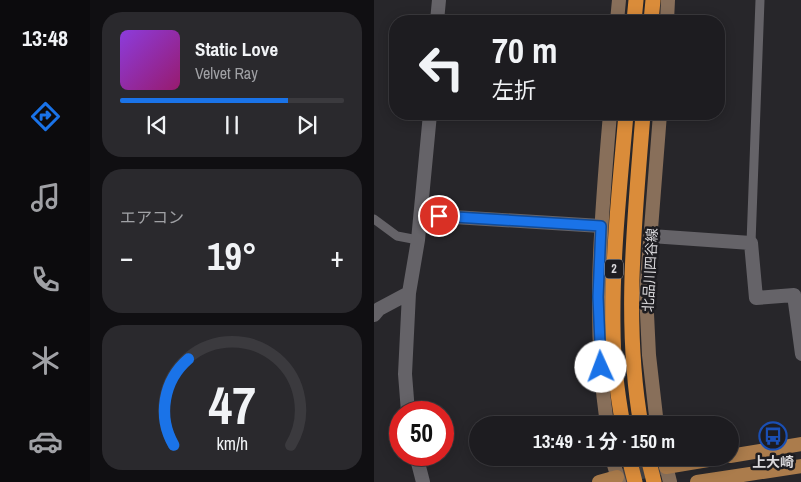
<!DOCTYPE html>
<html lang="ja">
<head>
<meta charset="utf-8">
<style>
	body { margin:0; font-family:"Archivo Narrow","Noto Sans JP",sans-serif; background:#2a292d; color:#f1f3f6; height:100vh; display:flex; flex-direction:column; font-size:19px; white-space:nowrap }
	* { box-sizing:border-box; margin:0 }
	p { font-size:16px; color:#a0a1a5 }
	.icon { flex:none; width:28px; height:28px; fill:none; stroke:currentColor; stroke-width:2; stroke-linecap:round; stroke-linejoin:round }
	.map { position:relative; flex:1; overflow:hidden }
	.sheet { display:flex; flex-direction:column; gap:12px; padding:12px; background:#100f12; width:284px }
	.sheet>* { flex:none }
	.hud { position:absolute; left:15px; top:15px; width:336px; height:105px; border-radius:20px; box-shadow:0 2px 12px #0003,0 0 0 1px #3b3a3e; background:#1d1c20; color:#f1f3f6; overflow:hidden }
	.speed { position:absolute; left:15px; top:401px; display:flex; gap:10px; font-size:25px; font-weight:700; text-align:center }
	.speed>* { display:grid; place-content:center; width:65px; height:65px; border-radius:50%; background:#1d1c20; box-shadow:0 2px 12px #0003,0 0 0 1px #3b3a3e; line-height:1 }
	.speed .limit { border:8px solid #d22; background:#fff; color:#111 }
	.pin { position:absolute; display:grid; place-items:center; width:42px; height:42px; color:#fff; margin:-21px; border:2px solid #fff; border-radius:50%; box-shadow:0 1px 5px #0007 }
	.me { position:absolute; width:55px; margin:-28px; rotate:358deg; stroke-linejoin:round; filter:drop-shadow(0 0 4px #0008) }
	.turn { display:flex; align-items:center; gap:18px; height:105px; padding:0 20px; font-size:22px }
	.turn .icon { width:65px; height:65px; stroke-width:2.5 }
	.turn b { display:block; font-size:35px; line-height:42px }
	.big { font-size:38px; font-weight:700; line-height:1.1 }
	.sheet .card { flex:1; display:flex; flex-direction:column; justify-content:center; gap:8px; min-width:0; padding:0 18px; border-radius:20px; background:#2a292d }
	.sheet .dial { align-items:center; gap:0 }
	.dial svg { height:130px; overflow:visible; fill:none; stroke:#3b3a3e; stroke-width:7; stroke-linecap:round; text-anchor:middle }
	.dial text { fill:#f1f3f6; stroke:none }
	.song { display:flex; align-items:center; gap:15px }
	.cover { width:60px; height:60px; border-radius:8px; background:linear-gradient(135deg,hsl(270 70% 55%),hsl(320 70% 35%)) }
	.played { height:5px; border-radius:2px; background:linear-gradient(90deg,#1a73e8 75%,#3b3a3e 75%) }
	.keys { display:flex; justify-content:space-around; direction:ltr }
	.heat { display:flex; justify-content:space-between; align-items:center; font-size:28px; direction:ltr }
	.trip { position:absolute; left:95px; top:416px; width:270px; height:50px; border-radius:25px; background:#1d1c20; box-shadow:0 2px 12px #0003,0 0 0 1px #3b3a3e; font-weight:700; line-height:50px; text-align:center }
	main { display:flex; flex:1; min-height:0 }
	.tabs { display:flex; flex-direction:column; width:90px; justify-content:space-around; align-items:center; background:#0c0b0d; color:#a0a1a5 }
	.tabs .icon { width:35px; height:35px }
	.tabs .active { color:#1a73e8 }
	.tabs b { font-size:22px; color:#f1f3f6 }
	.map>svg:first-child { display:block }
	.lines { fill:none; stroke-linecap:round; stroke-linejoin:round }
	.primary-tunnel { stroke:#424145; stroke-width:14; stroke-dasharray:14 7; stroke-linecap:butt }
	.service { stroke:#656368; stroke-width:9 }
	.minor { stroke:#656368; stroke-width:14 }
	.secondary { stroke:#886f5a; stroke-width:14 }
	.primary { stroke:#ab7c4c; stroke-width:14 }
	.motorway { stroke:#da8c3a; stroke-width:15 }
	.route-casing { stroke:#114b97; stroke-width:12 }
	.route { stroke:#1a73e8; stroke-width:9 }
	.labels { text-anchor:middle; stroke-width:5; stroke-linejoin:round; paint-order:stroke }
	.shield { fill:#1d1c20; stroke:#a1a0a4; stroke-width:1 }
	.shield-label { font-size:12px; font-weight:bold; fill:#dad9dc }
	.street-label { font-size:14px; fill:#dad9dc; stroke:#1d1c20 }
	.poi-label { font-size:14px; font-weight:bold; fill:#dad9dc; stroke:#1d1c20 }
</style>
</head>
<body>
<main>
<nav class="tabs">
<b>13:48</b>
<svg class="icon active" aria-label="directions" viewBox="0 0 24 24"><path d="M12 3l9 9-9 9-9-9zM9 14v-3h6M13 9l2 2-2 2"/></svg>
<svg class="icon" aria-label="music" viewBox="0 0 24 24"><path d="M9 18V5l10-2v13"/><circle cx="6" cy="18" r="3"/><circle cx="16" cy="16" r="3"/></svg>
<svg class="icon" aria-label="phone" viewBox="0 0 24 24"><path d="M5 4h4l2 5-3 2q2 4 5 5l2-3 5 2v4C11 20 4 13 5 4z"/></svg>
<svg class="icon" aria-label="climate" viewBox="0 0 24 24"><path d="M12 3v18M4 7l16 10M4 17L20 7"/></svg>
<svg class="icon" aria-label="car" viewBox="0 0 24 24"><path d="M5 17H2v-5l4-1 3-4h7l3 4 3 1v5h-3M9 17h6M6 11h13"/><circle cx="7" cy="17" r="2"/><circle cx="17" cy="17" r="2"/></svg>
</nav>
<section class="sheet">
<div class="card">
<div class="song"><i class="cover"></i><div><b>Static Love</b><p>Velvet Ray</p></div></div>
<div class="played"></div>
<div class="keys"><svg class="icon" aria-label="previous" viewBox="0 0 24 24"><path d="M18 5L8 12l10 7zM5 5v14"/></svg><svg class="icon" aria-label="pause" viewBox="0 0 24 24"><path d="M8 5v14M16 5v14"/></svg><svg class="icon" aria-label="next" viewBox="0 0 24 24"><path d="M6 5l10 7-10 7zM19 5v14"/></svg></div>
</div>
<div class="card"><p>エアコン</p>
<div class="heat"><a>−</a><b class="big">19°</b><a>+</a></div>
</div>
<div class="card dial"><svg viewBox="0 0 100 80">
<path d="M14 69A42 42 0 1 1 86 69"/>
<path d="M14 69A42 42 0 0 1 23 16" stroke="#1a73e8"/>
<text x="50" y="56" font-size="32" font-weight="700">47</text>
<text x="50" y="72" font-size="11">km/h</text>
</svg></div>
</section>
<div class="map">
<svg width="428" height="482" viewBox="0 0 428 482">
	<rect width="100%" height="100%" fill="#27262a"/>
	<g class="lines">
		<path class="primary-tunnel" d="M243 477 292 467"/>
		<path class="service" d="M0 219 23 236 44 240
			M377 243 386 0"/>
		<path class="minor" d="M63 21 65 0
			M47 215 227 226
			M277 236 377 243 382 298 420 295 428 354
			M0 315 5 309 35 293 44 240 56 114
			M34 412 31 374 35 293
			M42 455 49 482"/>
		<path class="secondary" d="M243 21 245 0
			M293 21 294 0
			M233 425C218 321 227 218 236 114
			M283 425 275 355 272 293 286 114
			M238 458 245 482
			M290 458 296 482"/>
		<path class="primary" d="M356 456 428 444
			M292 467 346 458
			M225 482 243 477
			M323 482 428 466"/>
		<path class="motorway" d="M260 21 262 0
			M277 21 279 0
			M249 425C243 392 239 360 239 327 238 256 246 184 252 114
			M267 425C249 321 261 218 269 114
			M255 458 261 482
			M274 458 280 482"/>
	</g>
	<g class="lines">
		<g class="route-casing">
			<path id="route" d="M65 216 227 226 224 297 227 367"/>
		</g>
		<use href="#route" class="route"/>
	</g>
	<defs>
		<g id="bus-ring" transform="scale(1.4375)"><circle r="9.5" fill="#1d1c20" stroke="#1a4fb4" stroke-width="1.5"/><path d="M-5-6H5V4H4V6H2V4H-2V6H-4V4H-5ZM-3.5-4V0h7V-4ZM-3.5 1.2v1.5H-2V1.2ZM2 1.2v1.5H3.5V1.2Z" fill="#1a4fb4"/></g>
	</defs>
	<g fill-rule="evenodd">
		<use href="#bus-ring" x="399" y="436"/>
	</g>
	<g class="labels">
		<rect class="shield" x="231" y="259.5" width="18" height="19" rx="4"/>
		<g class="shield-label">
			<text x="240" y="273">2</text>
		</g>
		<g class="street-label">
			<text transform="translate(276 270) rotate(-87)" y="5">北品川四谷線</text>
		</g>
		<g class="poi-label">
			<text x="399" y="467">上大崎</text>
		</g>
	</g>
</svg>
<div class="speed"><div class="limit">50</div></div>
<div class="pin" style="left:65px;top:216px;background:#d93025"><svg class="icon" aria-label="arrive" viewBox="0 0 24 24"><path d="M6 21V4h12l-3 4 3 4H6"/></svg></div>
<svg class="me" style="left:227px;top:367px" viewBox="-20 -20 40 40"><circle r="19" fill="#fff"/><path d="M0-13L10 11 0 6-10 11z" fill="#1a73e8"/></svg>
<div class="trip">13:49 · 1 分 · 150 m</div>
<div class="hud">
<div class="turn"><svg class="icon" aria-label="left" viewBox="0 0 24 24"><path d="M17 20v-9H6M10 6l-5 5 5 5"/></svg><div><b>70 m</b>左折</div></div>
</div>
</div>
</main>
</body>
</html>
